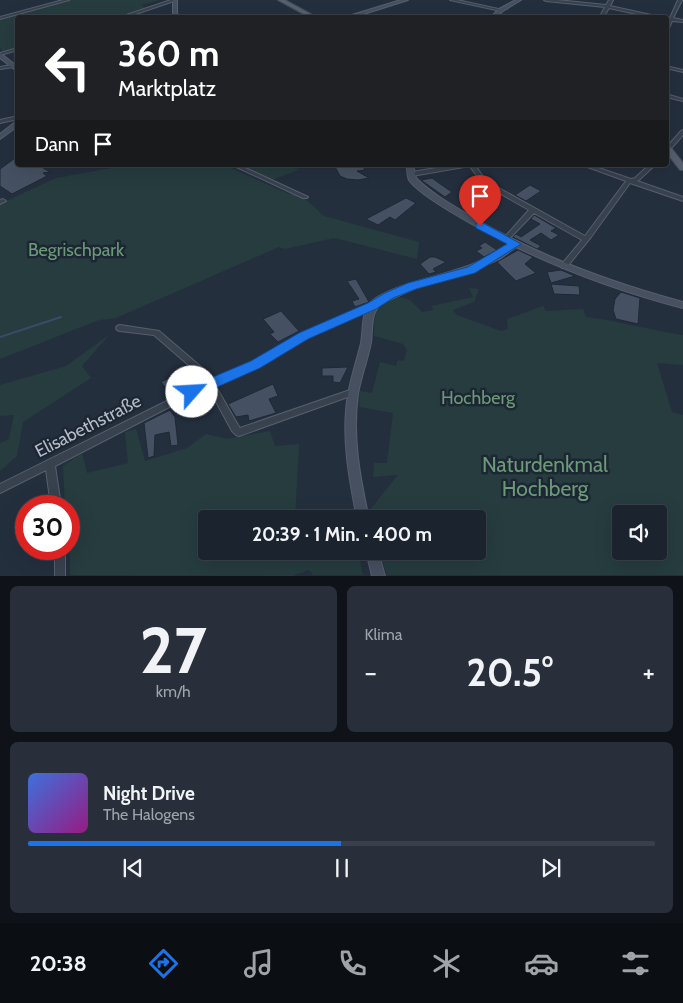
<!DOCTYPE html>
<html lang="de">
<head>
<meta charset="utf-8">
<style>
	body { margin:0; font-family:Cabin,sans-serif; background:#282f3a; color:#f1f3f6; height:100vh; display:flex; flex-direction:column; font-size:19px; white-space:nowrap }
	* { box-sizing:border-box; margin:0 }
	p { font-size:16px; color:#a0a4aa }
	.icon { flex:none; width:28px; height:28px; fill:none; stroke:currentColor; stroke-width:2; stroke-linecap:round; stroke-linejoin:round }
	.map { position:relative; height:576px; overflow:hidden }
	.side { display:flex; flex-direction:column; gap:10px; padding:10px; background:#0f1319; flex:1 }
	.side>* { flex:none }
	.guide { position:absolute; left:15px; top:15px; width:654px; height:152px; border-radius:5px; box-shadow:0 5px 20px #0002,0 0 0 1px #39404a; background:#202124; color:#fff; overflow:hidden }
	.controls { position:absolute; left:612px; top:505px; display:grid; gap:10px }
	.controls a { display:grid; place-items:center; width:55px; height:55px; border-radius:5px; background:#1b232e; box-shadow:0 5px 20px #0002,0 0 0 1px #39404a; font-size:25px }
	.speed { position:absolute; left:15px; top:495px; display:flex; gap:10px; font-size:25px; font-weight:700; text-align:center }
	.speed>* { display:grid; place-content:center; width:65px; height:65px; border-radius:50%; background:#1b232e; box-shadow:0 5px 20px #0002,0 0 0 1px #39404a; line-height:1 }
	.speed .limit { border:8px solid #d22; background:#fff; color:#111 }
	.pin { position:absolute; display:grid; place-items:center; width:42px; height:42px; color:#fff; margin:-51px -21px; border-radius:50% 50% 50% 0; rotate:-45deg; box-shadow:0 0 5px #0007 }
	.pin .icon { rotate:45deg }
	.me { position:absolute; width:55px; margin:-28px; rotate:64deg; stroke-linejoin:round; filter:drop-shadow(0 0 4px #0008) }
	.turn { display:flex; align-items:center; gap:18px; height:105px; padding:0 20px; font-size:22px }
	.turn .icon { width:65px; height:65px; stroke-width:2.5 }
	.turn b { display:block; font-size:35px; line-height:42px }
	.then { display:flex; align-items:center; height:48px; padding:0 20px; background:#0003; gap:10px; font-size:19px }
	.big { font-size:38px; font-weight:700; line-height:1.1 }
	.side .tile { flex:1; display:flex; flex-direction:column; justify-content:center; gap:8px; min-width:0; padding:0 18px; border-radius:8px; background:#282f3a }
	.side .dial { align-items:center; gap:0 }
	.dial b { font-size:65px; line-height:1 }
	.song { display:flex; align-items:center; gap:15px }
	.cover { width:60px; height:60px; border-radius:8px; background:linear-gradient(135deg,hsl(220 70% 55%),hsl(310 70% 35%)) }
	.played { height:5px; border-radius:2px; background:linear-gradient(90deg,#1a73e8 50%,#39404a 50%) }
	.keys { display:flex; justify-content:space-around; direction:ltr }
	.heat { display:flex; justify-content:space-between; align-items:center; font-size:28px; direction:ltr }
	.side .tiles { flex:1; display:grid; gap:10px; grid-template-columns:1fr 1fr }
	.tile:last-child { grid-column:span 2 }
	.trip { position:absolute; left:198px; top:510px; width:288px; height:50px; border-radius:5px; background:#1b232e; box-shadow:0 5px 20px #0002,0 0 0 1px #39404a; font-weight:700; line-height:50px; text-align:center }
	.menu { display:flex; height:80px; justify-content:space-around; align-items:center; background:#0b0e12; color:#a0a4aa }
	.menu .icon { width:35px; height:35px }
	.menu .current { color:#1a73e8 }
	.menu b { font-size:22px; color:#f1f3f6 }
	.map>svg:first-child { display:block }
	.green { fill:#263c3f; fill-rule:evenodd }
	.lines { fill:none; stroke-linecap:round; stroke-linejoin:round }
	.stream { stroke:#394c67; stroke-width:2 }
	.building { fill:#455162; stroke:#1f2835 }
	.street-casing { stroke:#565f6c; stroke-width:2 }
	.secondary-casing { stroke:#565f6c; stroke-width:2 }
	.primary-casing { stroke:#414a57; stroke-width:2 }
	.street { fill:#38414e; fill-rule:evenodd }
	.secondary { fill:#465061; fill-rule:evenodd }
	.primary { fill:#56606e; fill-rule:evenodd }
	.route { fill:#1a73e8; stroke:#114b97 }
	.labels { text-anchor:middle; stroke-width:5; stroke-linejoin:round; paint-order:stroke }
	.park-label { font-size:18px; fill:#6b9a76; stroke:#1d2633 }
	.street-label { font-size:18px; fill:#b4bcc9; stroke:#1d2633 }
	.near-park-label { font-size:21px; fill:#6b9a76; stroke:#1d2633 }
</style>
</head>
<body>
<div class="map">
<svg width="683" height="576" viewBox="0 0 683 576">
	<rect width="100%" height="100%" fill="#242f3e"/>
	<path class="green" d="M71 0H159L142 5 145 8 114 17 18 18 17 47 2 52 0 47V19Z
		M111 165H224L289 194 301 195 324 216 419 242 417 259 334 238 285 249 279 247 116 318 99 320 0 359V204L56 178 111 168Z
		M238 165H303L294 168 301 169 272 180Z
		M469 288 479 289 474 302 453 310 457 315 501 331 508 329 507 319 543 306 546 311 583 309 586 317C619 321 650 330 683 335V365L657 363 672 412 683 415V575H387L379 551H476V519H371L369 511 398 475 373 477 374 463H387L393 413 359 407 360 391 372 393 380 362 396 366 398 360 404 361 407 350 403 344 374 336C374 312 375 308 396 296L410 300 422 312 434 310 431 306 473 297ZM621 514H659V551H621Z
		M109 335 82 366 91 378 23 422 17 456 0 471V443L9 439 14 415 0 416V385L66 366Z
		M136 429 145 461 187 448 206 434 227 439 270 431 275 446 299 444 295 519H206V551H358L363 575H313L309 570 293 576 70 575 69 506H65L63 466 82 453 87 473 128 463 125 432Z"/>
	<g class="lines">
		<path class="stream" d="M0 337 61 317"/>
	</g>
	<path class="building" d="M18 156V165H38L50 172 43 173 47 176 12 194 0 186V169Z
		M334 165H362L365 170 357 171 369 178 358 180 347 179 340 176Z
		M432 178 446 188 452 192 445 197 421 180Z
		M530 185 541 191 526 201 515 195Z
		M406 198 416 203 395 220 390 217 378 225 366 219Z
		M534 215 556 228 551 231 559 235 551 240 541 233 530 240 541 246 537 249 513 237 516 234 521 237 540 224 531 219Z
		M485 242 497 250 484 257 476 251 482 248 479 246Z
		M518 250 533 257 525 264 536 273 516 281 497 262Z
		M430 257H435L446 262 433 269 436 272 429 274 420 264Z
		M561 270 575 276 551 283 547 272Z
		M356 279 369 302 355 307 352 301 359 299 347 281Z
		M551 284 579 286 580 295 554 294Z
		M621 292 640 298 638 324 616 319 613 310 615 299Z
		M281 311 299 331 278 342 270 334 274 332 263 319Z
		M185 365 203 380 197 383 188 376 180 381 185 389 170 394 161 382 184 370 181 368Z
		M348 367 340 383 333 382V376H322V368Z
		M273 384 278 396 269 399 276 413 249 421 248 415 236 417 228 404Z
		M170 410 175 417 178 445 171 446 169 432 155 435 154 456 148 458 144 423Z"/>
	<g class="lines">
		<g class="street-casing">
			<path id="street" d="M63 0H69L0 19V17Z
				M171 0H177L124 18H117Z
				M450 0H457L503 10 501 11Z
				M544 0H557L606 5 609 0H613L610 6 665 18H655L609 8 603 18H599L605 7 546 1Z
				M678 0H682L673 18 683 20V22L672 21 668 30 666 31V25L669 20 667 19 670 18Z
				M280 15 282 16 281 17 273 18Z
				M18 48V50L0 55V53Z
				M12 65H14V67L0 69V67Z
				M666 66 683 70V72L666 68Z
				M666 94 683 99V101L666 97Z
				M18 116V119L0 123V120Z
				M683 130V135L668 152 666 153V148L681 131Z
				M232 165H239L308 197 307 198H303Z
				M454 165H467L464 167 412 176 409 174 412 172Z
				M469 165H475L486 181 585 236 626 181 582 165H590L631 179 635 178 649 165H655L639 180 637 181 683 197V201L630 183 591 237 566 268H562L561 266 562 264 582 240 534 213 507 241H503L502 240 503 239 529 210 482 183Z
				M3 199 6 201 0 204V200Z
				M372 303 376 306 375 308 307 338 259 366 215 385 238 425 240 428 353 389 356 390 357 392 356 394 239 436 236 435 232 431 208 387 55 466 61 506H51L46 470 0 493V484L207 381 154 335 120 331 117 330 116 328 117 326 120 325 159 331 214 378 253 362 301 334Z
				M55 549H65V576H55Z"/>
		</g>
		<g class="secondary-casing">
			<path id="secondary" d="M173 0H177V13L179 18H174L173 13Z
				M401 0H408L351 18H342Z
				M516 0H521L503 11 495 18H490L499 9Z
				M0 53 18 67V72L0 58Z
				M18 120V126L0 139V134Z
				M407 165H413L416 178C432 194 452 205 472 217 538 256 609 282 683 302V308C625 293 570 273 516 247L501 258 484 266 416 288 382 303C370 313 373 327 371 342 368 359 361 376 358 394 352 436 360 478 369 519H357C349 478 341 436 348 395 351 377 357 360 361 343 364 327 360 308 376 298 403 282 434 278 462 268 479 263 494 254 509 244 488 233 421 198 409 180 407 176 407 170 407 165Z
				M366 551H378L385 576H372Z"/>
		</g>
		<g class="primary-casing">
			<path id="primary" d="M278 0H285L318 18H311Z
				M666 145H669L683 163V170H680L666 152Z"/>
		</g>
		<use href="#street" class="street"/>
		<use href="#secondary" class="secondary"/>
		<use href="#primary" class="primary"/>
	</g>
	<path class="route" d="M476 223H483L521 244 475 273 416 289 393 298 376 309 308 339 260 368 197 396H187L185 392 187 388 251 361 299 333 368 303 385 293 408 283 468 267 507 244 476 228Z"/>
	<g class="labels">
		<g class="park-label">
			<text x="76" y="256">Begrischpark</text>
			<text x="478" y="404">Hochberg</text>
		</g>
		<g class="street-label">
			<text transform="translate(88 426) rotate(-27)" y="6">Elisabethstraße</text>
		</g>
		<g class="near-park-label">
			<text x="545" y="472">Naturdenkmal<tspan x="545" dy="24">Hochberg</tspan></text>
		</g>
	</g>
</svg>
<div class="controls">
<a><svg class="icon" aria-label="sound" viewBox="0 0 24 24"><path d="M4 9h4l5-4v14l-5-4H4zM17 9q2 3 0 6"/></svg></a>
</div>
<div class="speed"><div class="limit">30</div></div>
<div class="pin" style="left:480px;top:226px;background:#d93025"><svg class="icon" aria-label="arrive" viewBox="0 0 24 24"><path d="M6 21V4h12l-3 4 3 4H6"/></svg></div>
<svg class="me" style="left:192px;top:392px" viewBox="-20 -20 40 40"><circle r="19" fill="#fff"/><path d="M0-13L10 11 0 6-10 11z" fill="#1a73e8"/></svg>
<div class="trip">20:39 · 1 Min. · 400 m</div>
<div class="guide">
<div class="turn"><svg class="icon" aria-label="left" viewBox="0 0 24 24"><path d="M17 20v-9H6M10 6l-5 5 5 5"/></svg><div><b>360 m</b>Marktplatz</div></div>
<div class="then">Dann<svg class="icon" aria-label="arrive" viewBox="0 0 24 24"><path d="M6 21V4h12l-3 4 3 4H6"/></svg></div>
</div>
</div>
<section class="side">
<div class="tiles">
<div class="tile dial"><b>27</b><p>km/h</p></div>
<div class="tile"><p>Klima</p>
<div class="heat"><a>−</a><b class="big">20.5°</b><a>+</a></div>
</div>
<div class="tile">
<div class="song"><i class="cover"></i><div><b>Night Drive</b><p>The Halogens</p></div></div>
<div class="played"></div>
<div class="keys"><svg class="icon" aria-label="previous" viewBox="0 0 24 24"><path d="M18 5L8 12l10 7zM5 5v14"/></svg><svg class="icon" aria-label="pause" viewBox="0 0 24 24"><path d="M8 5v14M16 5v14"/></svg><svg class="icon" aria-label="next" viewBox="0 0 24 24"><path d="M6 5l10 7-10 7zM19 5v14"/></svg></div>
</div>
</div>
</section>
<nav class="menu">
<b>20:38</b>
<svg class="icon current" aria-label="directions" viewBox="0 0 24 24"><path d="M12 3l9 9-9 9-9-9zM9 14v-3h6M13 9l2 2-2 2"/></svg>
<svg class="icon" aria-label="music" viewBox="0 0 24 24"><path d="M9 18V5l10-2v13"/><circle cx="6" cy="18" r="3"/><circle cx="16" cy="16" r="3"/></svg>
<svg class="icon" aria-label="phone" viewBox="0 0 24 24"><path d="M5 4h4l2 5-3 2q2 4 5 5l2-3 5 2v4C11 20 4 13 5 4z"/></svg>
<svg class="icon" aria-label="climate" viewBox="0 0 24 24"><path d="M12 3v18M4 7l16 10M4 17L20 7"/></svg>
<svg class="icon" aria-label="car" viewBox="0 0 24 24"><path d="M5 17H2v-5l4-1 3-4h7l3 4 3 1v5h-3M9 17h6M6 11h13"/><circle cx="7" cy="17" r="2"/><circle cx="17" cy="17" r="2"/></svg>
<svg class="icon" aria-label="filters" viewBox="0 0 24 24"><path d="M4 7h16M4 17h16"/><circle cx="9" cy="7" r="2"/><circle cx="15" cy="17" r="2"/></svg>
</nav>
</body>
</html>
